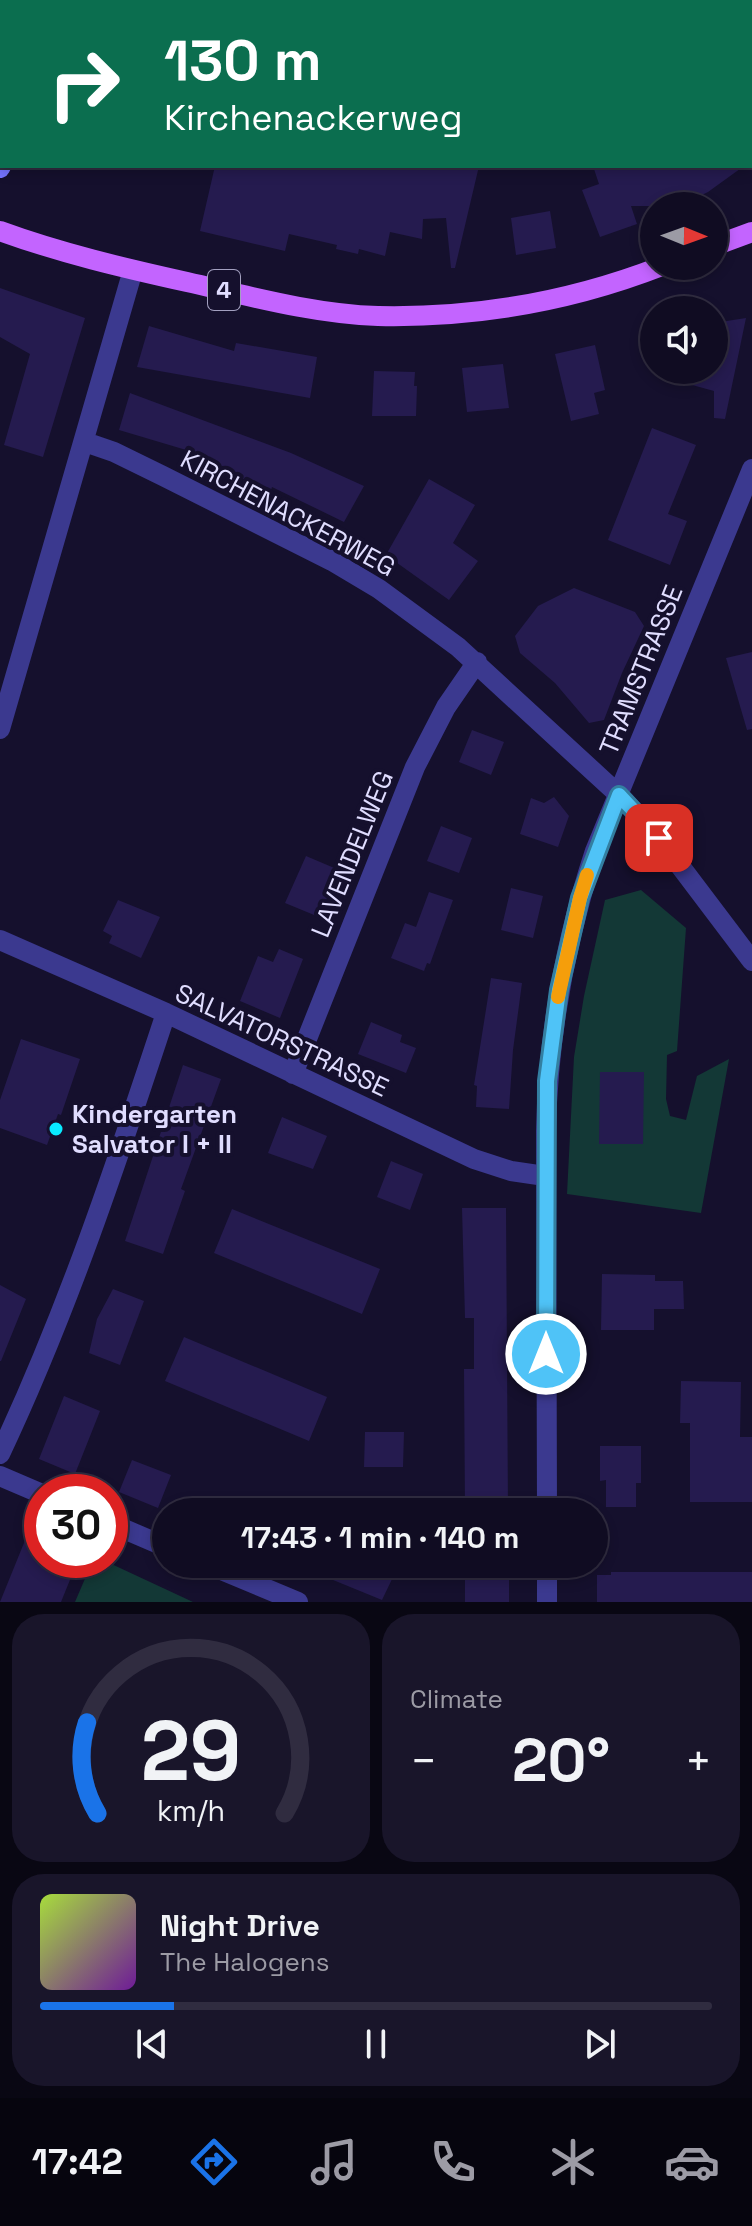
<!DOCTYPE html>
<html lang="en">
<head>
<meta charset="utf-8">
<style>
	body { margin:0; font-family:"Space Grotesk",sans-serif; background:#19152a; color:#f1f3f6; height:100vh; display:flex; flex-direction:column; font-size:30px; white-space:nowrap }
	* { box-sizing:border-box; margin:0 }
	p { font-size:26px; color:#9c9ba5 }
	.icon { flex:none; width:44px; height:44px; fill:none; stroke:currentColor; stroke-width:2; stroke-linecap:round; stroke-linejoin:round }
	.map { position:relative; height:1602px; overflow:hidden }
	.side { display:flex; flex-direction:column; gap:12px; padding:12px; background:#090713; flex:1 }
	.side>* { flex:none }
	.banner { position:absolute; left:0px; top:0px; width:752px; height:168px; box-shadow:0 4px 12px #0003,0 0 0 2px #302c40; background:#0b6e4f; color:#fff; overflow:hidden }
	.needle { width:52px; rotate:91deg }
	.fabs { position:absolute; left:640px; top:192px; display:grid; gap:16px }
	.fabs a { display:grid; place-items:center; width:88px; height:88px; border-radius:50%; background:#100c22; box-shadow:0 4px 12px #0003,0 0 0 2px #302c40; font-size:40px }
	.speed { position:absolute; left:24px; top:1474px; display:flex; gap:16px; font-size:40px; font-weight:700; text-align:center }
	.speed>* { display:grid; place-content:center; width:104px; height:104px; border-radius:50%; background:#100c22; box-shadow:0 4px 12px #0003,0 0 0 2px #302c40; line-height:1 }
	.speed .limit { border:12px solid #d22; background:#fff; color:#111 }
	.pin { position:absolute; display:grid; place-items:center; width:68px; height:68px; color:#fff; margin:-34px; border-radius:16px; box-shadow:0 4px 12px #0006 }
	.me { position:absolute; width:88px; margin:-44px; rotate:0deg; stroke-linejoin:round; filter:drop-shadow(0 0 6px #0008) }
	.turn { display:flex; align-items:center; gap:28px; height:168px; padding:0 32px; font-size:36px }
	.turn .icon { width:104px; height:104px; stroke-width:2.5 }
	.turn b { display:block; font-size:56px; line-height:68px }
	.big { font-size:60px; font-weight:600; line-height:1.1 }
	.side .widget { flex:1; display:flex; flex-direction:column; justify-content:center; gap:12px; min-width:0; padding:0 28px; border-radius:32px; background:#19152a }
	.side .dial { align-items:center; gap:0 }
	.dial svg { height:208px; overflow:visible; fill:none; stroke:#302c40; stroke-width:7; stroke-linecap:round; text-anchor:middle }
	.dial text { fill:#f1f3f6; stroke:none }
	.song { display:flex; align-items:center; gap:24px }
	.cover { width:96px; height:96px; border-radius:12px; background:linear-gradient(135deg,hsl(80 70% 55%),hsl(280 70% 35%)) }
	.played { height:8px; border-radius:4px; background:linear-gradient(90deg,#1a73e8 20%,#302c40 20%) }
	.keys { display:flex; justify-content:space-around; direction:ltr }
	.heat { display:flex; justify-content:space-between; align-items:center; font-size:44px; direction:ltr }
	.side .tiles { flex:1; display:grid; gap:12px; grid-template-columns:1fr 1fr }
	.widget:last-child { grid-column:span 2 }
	.trip { position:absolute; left:152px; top:1498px; width:456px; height:80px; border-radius:40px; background:#100c22; box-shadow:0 4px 12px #0003,0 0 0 2px #302c40; font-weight:600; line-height:80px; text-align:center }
	.tabs { display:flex; height:128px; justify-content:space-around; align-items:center; background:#06050e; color:#9c9ba5 }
	.tabs .icon { width:56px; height:56px }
	.tabs .active { color:#1a73e8 }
	.tabs b { font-size:36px; color:#f1f3f6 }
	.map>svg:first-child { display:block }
	.green { fill:#133836 }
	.building { fill:#251b4f }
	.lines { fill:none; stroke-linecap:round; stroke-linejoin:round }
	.street { stroke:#3b398f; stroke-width:20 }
	.secondary { stroke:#7574ff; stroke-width:20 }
	.primary { stroke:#c364ff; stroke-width:20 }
	.route-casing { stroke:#337fa1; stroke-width:20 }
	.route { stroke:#4fc3f7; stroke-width:14 }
	.slow { stroke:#f59e0b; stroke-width:14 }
	.poi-dot { fill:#09eaff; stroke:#15102d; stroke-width:3 }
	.labels { text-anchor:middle; stroke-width:8; stroke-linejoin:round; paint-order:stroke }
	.shield { fill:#15102d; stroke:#a3a0c0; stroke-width:2 }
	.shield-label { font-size:24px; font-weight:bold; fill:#e0ddff }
	.street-label { font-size:26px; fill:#e0ddff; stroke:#15102d }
	.poi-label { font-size:26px; font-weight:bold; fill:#e0ddff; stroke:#15102d; text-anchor:start }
</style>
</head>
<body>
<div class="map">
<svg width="752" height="1602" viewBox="0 0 752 1602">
	<rect width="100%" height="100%" fill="#15102d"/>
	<path class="green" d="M641 890 686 928 677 1051 667 1055 666 1099 670 1116 686 1120 697 1076 729 1059 701 1213 567 1194 574 1057 584 996 605 900Z
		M93 1560 105 1561 193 1602H75Z"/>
	<path class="building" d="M215 166H479L455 268H451L446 218 423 219 422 239 390 232 385 256 359 249 358 254 336 249 337 245 289 234 285 251 200 231Z
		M593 166H744L708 192 679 206H631L637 224 600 237 582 190 599 184Z
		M550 211 556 248 516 255 511 218Z
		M0 288 85 318 43 457 4 445 30 354 0 337Z
		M746 318 725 419 714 418V391L663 377 664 370H714V323Z
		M149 326 234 351 236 343 317 357 310 398 137 367Z
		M595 345 605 390 594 393 599 414 571 421 555 354Z
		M503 364 509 408 467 412 462 368Z
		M374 371 415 372 414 386H417L416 416H372Z
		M130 393 291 453 364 486 344 522 272 487 271 490 200 462 203 455 119 430Z
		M652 428 696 445 668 514 687 521 670 565 608 540Z
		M429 479 475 505 453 543 478 561 449 600 386 555Z
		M574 588 635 612 644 626 622 673 604 720 589 723 555 683 520 653 515 636 538 606Z
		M752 652V729L747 730 726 658Z
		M472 730 504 742 491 775 459 762Z
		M554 797 569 816 558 847 520 834 531 798 544 803Z
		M441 826 472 838 459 873 427 861Z
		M306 856 339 870 319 917 285 903Z
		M511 888 543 896 533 938 501 930Z
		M429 892 453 900 430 964 427 963 424 971 391 958 405 923 416 927Z
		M118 900 160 917 141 958 109 943 112 936 103 931Z
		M279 949 303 959 280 1018 240 1001 258 956 273 962Z
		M491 978 522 983 513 1050 509 1109 476 1107 477 1086 474 1085Z
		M371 1022 402 1035 400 1042 416 1048 406 1073 358 1054Z
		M21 1039 80 1059 61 1115 58 1114 47 1145 0 1128V1100Z
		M183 1065 221 1079 181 1189 185 1191 163 1254 125 1241Z
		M600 1072H644L643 1144H599Z
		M282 1117 327 1136 313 1169 268 1153Z
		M391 1161 423 1174 410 1210 377 1197Z
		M462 1208H506L508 1512H465L464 1369H474V1318H465Z
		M232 1209 380 1269 362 1314 214 1253Z
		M602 1274 655 1275V1281H683L684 1309H654V1330H601Z
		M0 1285 26 1299 1 1361H0Z
		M113 1289 144 1301 120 1365 89 1353 97 1319Z
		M184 1337 327 1397 309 1441 165 1381Z
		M681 1381 741 1382 740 1437H752V1502H690V1423H680Z
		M64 1396 100 1411 75 1474 39 1459Z
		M365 1432H404L403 1467H364Z
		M600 1446H641V1483H636V1507H606V1480L600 1481Z
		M132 1460 171 1475 158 1508 119 1492Z
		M39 1506 42 1507V1560H78L61 1602H0Z
		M294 1564H389L388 1575 393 1577 382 1600Z
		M465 1564H509V1602H465Z
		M611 1572H752V1602H597V1575H611Z"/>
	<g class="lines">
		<path class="street" d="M85 442 114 452 163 476 332 561 379 589 458 647 619 795 659 838 752 961
			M0 729 133 270
			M0 940 166 1013 474 1159 511 1171 545 1176
			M293 1074 415 767 446 707 477 662
			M0 1454C67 1312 117 1162 166 1013
			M0 1476 42 1494
			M547 1512 546 1131C548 1036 565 942 595 851L752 469
			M110 1523 166 1547
			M207 1564 298 1602
			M547 1564V1602"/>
		<path class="secondary" d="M97 2 98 0
			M0 168 2 164"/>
		<path class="primary" d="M0 231C60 253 124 268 187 282 249 296 314 314 378 316 475 318 572 301 662 266
			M714 246 752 232"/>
	</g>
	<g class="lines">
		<g class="route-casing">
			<path id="route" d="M546 1354 547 1081 559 990 580 898 619 795 659 838"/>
		</g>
		<use href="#route" class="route"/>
		<path class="slow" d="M558 997 580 898 587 875"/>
	</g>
	<circle class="poi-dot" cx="56" cy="1129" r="8"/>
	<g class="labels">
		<rect class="shield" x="208" y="270" width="32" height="40" rx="6"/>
		<g class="shield-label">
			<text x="224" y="298">4</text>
		</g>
		<g class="street-label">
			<text transform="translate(288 513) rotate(28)" y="9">KIRCHENACKERWEG</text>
			<text transform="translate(641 670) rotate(-68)" y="9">TRAMSTRASSE</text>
			<text transform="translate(352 854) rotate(-68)" y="9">LAVENDELWEG</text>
			<text transform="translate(282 1040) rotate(25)" y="9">SALVATORSTRASSE</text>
		</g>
		<g class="poi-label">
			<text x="72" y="1123">Kindergarten<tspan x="72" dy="30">Salvator I + II</tspan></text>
		</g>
	</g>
</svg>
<div class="fabs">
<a><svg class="needle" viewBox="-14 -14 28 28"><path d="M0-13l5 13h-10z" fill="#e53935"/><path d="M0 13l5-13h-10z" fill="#9c9ba5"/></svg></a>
<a><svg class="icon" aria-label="sound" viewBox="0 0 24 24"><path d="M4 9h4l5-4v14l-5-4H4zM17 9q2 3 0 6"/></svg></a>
</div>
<div class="speed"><div class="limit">30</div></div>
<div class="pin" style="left:659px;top:838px;background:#d93025"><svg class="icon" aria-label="arrive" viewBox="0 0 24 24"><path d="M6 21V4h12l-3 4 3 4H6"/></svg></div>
<svg class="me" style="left:546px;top:1354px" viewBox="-20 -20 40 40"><circle r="17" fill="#4fc3f7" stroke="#fff" stroke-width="3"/><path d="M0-11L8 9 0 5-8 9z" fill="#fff"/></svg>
<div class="trip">17:43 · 1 min · 140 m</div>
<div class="banner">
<div class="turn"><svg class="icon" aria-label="right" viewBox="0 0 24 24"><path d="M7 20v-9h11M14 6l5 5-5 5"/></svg><div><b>130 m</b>Kirchenackerweg</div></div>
</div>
</div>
<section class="side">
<div class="tiles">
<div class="widget dial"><svg viewBox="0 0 100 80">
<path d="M14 69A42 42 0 1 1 86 69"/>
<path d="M14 69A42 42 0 0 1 10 34" stroke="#1a73e8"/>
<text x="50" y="56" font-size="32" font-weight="700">29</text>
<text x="50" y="72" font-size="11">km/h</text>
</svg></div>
<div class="widget"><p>Climate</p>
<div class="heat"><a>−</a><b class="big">20°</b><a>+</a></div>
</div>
<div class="widget">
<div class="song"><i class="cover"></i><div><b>Night Drive</b><p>The Halogens</p></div></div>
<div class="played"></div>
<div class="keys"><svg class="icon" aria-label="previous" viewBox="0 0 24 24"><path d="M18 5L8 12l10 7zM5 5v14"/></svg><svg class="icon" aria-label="pause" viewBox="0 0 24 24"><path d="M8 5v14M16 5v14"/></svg><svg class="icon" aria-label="next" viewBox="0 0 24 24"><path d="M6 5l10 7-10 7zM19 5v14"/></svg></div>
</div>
</div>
</section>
<nav class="tabs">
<b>17:42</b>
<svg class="icon active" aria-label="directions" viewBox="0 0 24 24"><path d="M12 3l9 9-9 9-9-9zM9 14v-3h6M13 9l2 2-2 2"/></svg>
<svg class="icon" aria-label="music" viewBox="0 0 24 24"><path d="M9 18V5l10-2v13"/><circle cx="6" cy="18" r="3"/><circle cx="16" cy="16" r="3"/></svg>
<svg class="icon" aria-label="phone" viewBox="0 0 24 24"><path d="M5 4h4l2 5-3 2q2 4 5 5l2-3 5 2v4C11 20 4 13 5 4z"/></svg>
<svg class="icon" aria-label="climate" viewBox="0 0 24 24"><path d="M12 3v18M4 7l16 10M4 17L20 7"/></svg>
<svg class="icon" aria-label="car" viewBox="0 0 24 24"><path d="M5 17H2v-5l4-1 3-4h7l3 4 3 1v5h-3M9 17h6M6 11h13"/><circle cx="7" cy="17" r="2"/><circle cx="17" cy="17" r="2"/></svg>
</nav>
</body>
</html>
